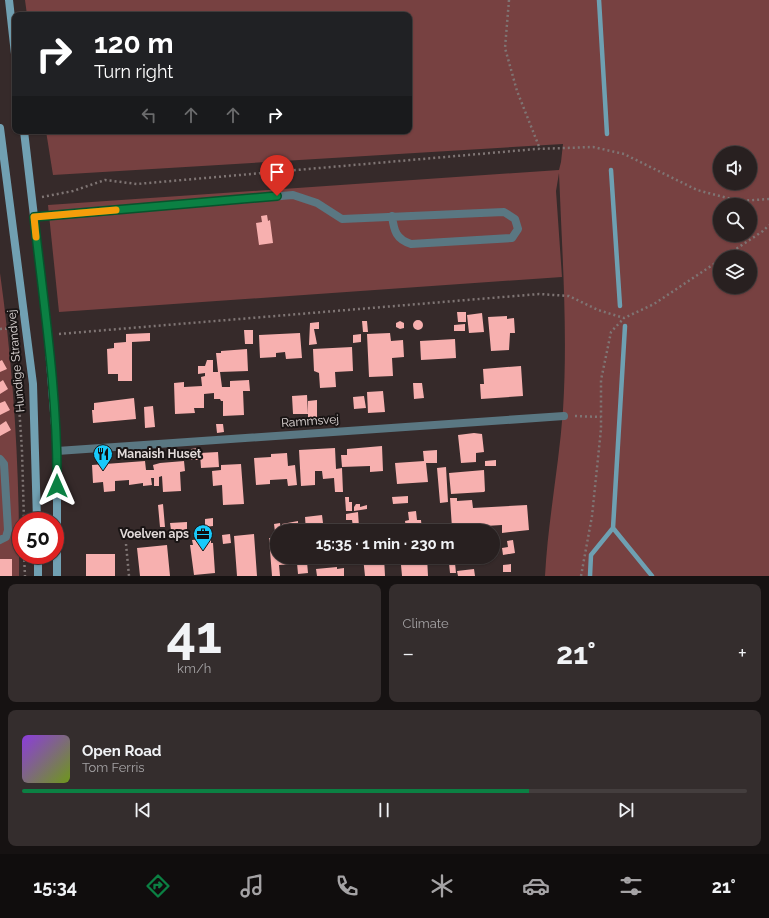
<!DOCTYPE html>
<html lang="en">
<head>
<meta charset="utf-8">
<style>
	body { margin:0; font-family:Raleway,sans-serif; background:#342d2d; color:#f1f3f6; height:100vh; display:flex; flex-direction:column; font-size:15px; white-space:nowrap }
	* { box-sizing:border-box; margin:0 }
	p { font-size:13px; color:#a5a3a5 }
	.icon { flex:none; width:22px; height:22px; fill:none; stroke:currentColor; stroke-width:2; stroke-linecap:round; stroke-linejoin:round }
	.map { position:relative; height:576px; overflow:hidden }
	.side { display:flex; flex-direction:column; gap:8px; padding:8px; background:#161212; flex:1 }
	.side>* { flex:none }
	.hud { position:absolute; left:12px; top:12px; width:400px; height:122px; border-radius:8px; box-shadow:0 1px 3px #0004,0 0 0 1px #443e3e; background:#202124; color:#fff; overflow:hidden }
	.controls { position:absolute; left:713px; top:146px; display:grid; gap:8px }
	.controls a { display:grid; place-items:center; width:44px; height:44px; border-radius:50%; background:#282020; box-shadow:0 1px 3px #0004,0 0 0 1px #443e3e; font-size:20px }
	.speed { position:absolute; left:12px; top:512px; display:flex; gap:8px; font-size:20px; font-weight:700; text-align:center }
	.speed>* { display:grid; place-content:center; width:52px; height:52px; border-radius:50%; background:#282020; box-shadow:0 1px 3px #0004,0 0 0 1px #443e3e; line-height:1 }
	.speed .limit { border:6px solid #d22; background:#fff; color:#111 }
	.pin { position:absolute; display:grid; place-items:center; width:34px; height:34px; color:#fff; margin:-41px -17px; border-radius:50% 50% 50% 0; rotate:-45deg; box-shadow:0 0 4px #0007 }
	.pin .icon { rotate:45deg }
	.me { position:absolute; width:44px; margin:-22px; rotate:0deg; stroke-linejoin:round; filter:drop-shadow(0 0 3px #0008) }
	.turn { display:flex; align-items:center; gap:14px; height:84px; padding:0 16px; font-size:18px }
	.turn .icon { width:52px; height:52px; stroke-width:2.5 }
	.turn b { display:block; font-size:28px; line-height:34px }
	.lanes { display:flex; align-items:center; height:38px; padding:0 16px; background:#0003; justify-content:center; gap:20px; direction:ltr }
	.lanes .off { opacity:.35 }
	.big { font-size:30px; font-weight:700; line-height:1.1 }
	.side .tile { flex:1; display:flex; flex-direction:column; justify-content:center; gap:6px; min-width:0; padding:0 14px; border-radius:8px; background:#342d2d }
	.side .dial { align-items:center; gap:0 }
	.dial b { font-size:52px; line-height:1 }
	.song { display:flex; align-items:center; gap:12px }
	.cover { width:48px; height:48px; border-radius:6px; background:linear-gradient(135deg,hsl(270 70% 55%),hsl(80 70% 35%)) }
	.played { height:4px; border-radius:2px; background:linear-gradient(90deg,#0b8043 70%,#443e3e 70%) }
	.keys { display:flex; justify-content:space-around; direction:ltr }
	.heat { display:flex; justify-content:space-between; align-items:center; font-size:22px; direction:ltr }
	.side .tiles { flex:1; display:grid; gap:8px; grid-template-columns:1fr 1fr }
	.tile:last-child { grid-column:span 2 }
	.trip { position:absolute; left:270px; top:524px; width:230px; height:40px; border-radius:20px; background:#282020; box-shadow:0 1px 3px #0004,0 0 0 1px #443e3e; font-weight:700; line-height:40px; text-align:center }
	.tab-bar { display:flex; height:64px; justify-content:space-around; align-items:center; background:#100d0d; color:#a5a3a5 }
	.tab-bar .icon { width:28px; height:28px }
	.tab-bar .active { color:#0b8043 }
	.tab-bar b { font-size:18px; color:#f1f3f6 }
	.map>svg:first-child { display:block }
	.green { fill:#774141; fill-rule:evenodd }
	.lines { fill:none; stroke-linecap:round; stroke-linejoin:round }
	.stream { stroke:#6ea0b2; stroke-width:4.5 }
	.building { fill:#f7b0af }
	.path { stroke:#7f7574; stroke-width:2.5; stroke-dasharray:2 3; stroke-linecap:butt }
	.lane { stroke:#5a7782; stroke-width:8 }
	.street { stroke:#5a7782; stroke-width:8 }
	.secondary { stroke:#71a0b2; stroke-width:8 }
	.route-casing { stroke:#07532c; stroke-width:10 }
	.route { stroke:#0b8043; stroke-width:7 }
	.slow { stroke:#f59e0b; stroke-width:7 }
	.labels { text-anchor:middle; stroke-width:4; stroke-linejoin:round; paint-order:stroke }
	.street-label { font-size:12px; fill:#e1dad9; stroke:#191414 }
	.poi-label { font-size:12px; font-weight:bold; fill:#e1dad9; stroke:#191414; text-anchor:start }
</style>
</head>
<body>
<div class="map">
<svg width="769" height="576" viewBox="0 0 769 576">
	<rect width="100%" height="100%" fill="#362a2a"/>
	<path class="green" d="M25 0H769V576H545C548 520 559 466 563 410 568 331 562 252 559 173L556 191 562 277 59 312 48 205 559 170 561 162 563 144 53 175 46 131H409V15H27ZM720 153H750V183H720ZM720 205H750V235H720ZM720 257H750V287H720Z
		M0 273C14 373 20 475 19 576H0Z"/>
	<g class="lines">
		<path class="stream" d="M599 0 607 134
			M611 170 620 306
			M625 326 613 528 652 576
			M590 576 591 555 613 528"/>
	</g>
	<path class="building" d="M267 215 268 221 270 220 273 243 259 245 256 223 262 222 261 216Z
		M457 312H466V322H458Z
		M482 313 484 332 469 333 467 315Z
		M507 316V319L514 318 515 333H510L509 350 491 351 488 317Z
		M413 325a5 5 0 1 1 10 0a5 5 0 1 1-10 0Z
		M362 321H367L368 332H363Z
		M400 321 404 323V328L400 329 396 327V323Z
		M319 322V329H314L317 344 309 345 310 323Z
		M465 324V331H454V325Z
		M244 330H253V344H245Z
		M150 333V341L132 342V381H118V374H108L107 349 114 348V343L126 342V334Z
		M300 333 302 358 286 359 285 352 276 353V357L260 358 259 335Z
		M390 333 391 341 403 340 404 357 392 358 393 376 369 377 367 334Z
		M361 334V342L353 343V335Z
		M455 339 456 358 421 360 420 341Z
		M352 347 353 371 335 372 336 387 320 388 319 373 314 371 313 349Z
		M247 349 248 371 220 372 222 387H230V381L249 380 250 391H243L244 415 223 416V401H221L220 399H214V393L204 394V408H194L195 413 175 414 174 383 184 382V387L202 386 201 377 205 376V373L198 374V366H205L207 360H213V372H218L216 353H221V351Z
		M2 360 7 369 0 372V361Z
		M521 366 523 396 481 399 480 384H484L483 369Z
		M3 380 8 389 0 394V382Z
		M413 383H422L424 398 414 399Z
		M383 391 385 412 368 413 367 392Z
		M307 395 308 414H293L292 396Z
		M364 396 366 408 354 409 353 397Z
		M134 398 136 419 93 423 92 410H94V403Z
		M317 400V418H308V401Z
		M5 401 10 410 0 415V403Z
		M153 406 155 427 145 428 144 407Z
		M6 421 11 430 0 436V425Z
		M216 424H223L224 432 217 433Z
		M474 433 482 434 484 452 476 453V462L461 463 458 435Z
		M382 446 383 471 370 472V466L342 467 341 455H347V449Z
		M198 448 199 460H191V449Z
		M335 448 336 469 342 468 343 492H335L334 478 323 479 322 471H315V485L301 486 299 450Z
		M437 450V463H426L428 482 397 484 395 463 424 461 423 451Z
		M218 452 219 467 201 468 200 453Z
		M287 453 288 466 295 465 297 485 288 486 287 479 270 480V484L256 485 254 458 271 457V454Z
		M496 460V466H485V461Z
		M145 461 146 470H154L153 465 160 463 184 461 185 471 180 472 181 491 163 492 162 476 159 477V486H154V478H151L152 485 143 486V483L129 485V480L115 481V491L104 492 103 482 93 483 92 465Z
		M241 464 244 504 223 505 222 485 213 486 212 471 221 470V465Z
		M446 467 448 502 440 503 437 468Z
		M484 470 485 491 484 492 451 494 449 473Z
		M408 496V503L393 504 392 497Z
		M345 497H349V502H352V511H346Z
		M450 498H457V501L472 500 473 508 527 505 529 530 502 533V525L452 528Z
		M163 504 165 527H160L158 505Z
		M356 504H360V507L367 505V509L354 511V507Z
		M416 511 417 520H421L422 531 406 529 405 521 409 520 408 512Z
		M358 512 359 527H353L352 520H346V514Z
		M322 515 324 531H306L305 517Z
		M213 518V526L205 527V519Z
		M298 521V523H304V531L282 530V524Z
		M187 522V530H171L170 523Z
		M280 523 281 531 275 532 274 524Z
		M230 534 231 543 223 544 222 535Z
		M254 534 257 576H237L234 536Z
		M211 538V543H213L215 573 194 575 190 545H193L192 540Z
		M269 538H277V557H296L297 564 279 565 280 576H272Z
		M513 540 515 553 503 555 502 548 508 547 507 541Z
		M167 545 170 576H140L137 548Z
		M86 554H115V576H86Z
		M363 557H384L385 576H365Z
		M396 557H427L428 576H402L401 565H397Z
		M0 559H12V576H0Z
		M307 562 308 573 298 574 297 563Z
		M449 563H455L456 573H450Z
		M511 564V572H503V565Z
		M337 567V569L344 568V576H317L316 569Z
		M474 569 475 576H458L457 571Z"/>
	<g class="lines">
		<path class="path" d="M509 0 505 48 517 91 540 149
			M42 197 73 191 105 180 137 184 536 149 593 147 624 154 697 190 739 201 769 199
			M724 257 763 231 769 225
			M0 329 15 328
			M59 334 539 294 569 296 598 310 624 318 654 304 720 260
			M15 345 22 451 24 521
			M575 416 601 417
			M126 544 129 576
			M24 555 25 576
			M581 576 592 516 601 429V380L611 332 624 318"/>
		<path class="lane" d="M34 217 293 195 317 203 342 219 504 212 515 219 518 229 512 238 411 244C396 239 394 231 392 216
			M0 459 4 464 8 530 6 537 0 540"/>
		<path class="street" d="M57 451 564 416"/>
		<path class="secondary" d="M9 0 15 54
			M0 128 33 384 37 521
			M24 131 48 336 57 451V576
			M38 555V576"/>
	</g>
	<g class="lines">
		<g class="route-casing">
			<path id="route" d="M57 486C58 396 44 306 34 217L277 196"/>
		</g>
		<use href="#route" class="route"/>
		<path class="slow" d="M36 237 34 217 116 210"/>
	</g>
	<defs>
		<g id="restaurant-pin" transform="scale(1)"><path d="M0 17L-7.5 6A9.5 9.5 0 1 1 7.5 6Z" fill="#18cafc" stroke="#191414"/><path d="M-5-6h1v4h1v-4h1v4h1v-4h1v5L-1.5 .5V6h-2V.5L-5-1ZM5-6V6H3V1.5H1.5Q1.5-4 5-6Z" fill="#111"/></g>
		<g id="office-pin" transform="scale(1)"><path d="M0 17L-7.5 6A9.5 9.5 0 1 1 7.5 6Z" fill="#18cafc" stroke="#191414"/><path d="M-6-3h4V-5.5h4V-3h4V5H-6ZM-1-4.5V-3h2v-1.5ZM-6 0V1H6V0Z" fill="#111"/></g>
	</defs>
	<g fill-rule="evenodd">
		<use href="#restaurant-pin" x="103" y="454"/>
		<use href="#office-pin" x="203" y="534"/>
	</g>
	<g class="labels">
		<g class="street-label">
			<text transform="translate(16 361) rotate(-95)" y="4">Hundige Strandvej</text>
			<text transform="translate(310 421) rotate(-4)" y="4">Rammsvej</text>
		</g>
		<g class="poi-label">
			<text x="117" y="458">Manaish Huset</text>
			<text x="189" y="538" text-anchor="end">Voelven aps</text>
		</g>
	</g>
</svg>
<div class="controls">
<a><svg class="icon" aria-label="sound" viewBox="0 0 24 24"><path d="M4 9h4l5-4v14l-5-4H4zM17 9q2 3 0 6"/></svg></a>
<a><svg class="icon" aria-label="search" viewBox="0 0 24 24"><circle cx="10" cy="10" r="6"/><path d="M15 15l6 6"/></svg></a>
<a><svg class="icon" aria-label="layers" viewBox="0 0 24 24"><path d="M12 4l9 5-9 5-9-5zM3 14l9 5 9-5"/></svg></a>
</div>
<div class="speed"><div class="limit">50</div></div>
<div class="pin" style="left:277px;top:196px;background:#d93025"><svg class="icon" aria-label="arrive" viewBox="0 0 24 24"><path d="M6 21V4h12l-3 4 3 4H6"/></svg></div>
<svg class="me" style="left:57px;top:486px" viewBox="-20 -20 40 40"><path d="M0-17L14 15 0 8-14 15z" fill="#0b8043" stroke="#fff" stroke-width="4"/></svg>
<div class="trip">15:35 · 1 min · 230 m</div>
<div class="hud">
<div class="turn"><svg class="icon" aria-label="right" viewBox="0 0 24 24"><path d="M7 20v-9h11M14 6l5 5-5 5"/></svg><div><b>120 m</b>Turn right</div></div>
<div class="lanes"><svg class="icon off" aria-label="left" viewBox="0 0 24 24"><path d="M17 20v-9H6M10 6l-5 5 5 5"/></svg><svg class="icon off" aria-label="ahead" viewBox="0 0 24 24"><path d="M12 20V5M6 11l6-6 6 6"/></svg><svg class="icon off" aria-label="ahead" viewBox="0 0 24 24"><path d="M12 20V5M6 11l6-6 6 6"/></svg><svg class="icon" aria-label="right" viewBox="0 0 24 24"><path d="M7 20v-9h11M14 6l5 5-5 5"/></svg></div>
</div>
</div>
<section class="side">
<div class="tiles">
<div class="tile dial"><b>41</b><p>km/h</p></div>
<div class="tile"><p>Climate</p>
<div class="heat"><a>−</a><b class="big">21°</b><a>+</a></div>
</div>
<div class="tile">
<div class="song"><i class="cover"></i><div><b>Open Road</b><p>Tom Ferris</p></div></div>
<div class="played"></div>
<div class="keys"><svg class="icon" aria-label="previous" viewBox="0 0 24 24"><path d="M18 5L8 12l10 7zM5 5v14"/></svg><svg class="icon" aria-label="pause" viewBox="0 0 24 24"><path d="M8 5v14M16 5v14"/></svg><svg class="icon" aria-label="next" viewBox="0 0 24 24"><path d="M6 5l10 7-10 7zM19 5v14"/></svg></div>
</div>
</div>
</section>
<nav class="tab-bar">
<b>15:34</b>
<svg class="icon active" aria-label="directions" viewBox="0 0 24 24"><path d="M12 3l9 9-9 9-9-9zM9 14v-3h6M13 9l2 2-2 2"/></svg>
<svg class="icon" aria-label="music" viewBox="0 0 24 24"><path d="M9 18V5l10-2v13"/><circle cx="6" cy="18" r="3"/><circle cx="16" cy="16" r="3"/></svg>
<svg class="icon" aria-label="phone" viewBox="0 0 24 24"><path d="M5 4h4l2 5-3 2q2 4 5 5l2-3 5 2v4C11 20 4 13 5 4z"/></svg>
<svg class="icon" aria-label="climate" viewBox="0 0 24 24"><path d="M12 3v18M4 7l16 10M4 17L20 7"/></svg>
<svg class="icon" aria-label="car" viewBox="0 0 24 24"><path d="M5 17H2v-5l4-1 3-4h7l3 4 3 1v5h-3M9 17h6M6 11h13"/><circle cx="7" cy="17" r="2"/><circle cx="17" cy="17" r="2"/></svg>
<svg class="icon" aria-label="filters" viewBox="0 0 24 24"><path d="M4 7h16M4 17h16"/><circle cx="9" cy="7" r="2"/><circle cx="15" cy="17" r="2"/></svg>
<b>21°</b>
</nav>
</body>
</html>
